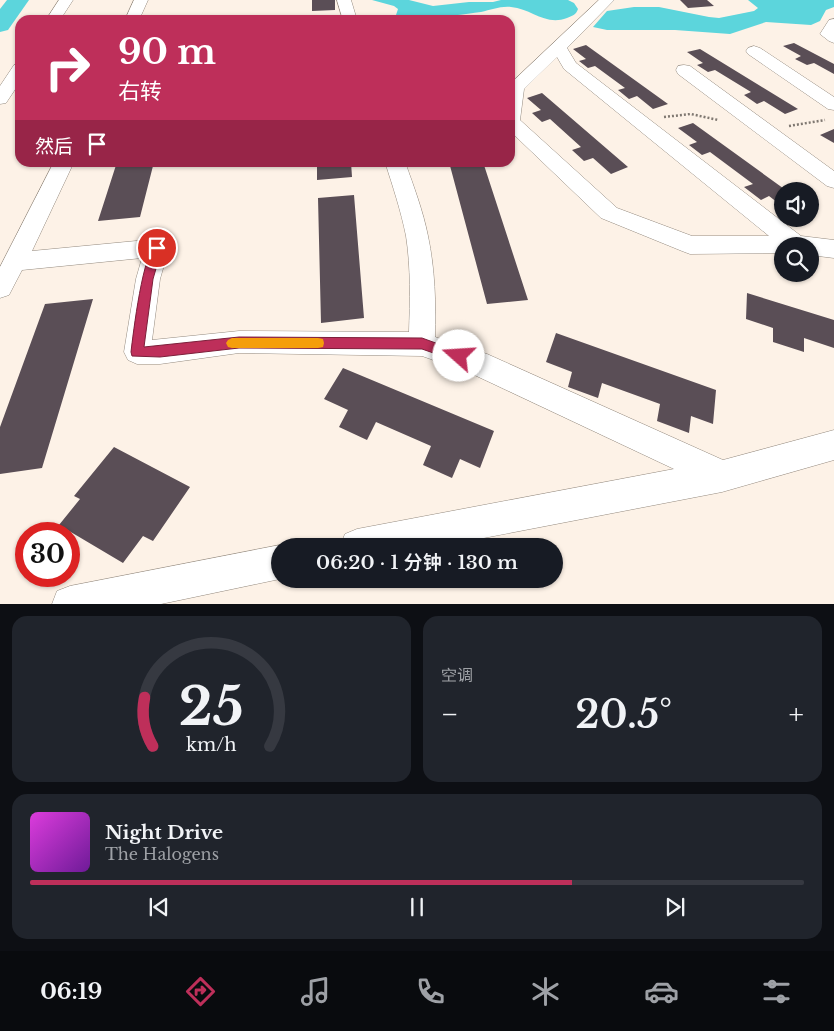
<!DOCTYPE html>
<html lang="zh">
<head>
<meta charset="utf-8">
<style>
	body { margin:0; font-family:"Libre Baskerville","Noto Sans SC",serif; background:#20242c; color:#f1f3f6; height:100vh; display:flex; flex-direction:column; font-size:19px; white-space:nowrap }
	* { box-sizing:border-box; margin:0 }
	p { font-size:16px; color:#9ea1a6 }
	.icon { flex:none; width:28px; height:28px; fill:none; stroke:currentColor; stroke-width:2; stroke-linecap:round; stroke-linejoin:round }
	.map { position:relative; height:604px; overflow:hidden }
	.panel { display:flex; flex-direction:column; gap:12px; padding:12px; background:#0d0f14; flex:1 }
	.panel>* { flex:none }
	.guide { position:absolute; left:15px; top:15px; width:500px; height:152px; border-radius:15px; box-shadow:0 1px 4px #0004; background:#be2f5a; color:#fff; overflow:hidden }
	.tools { position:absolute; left:774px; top:182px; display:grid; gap:10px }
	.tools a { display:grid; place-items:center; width:45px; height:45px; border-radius:50%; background:#171b24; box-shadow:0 1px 4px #0004; font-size:25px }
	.speed { position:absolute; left:15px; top:522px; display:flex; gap:10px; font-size:25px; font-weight:700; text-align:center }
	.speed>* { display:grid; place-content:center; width:65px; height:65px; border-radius:50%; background:#171b24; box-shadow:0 1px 4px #0004; line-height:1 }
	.speed .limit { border:8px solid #d22; background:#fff; color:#111 }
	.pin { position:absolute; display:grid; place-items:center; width:42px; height:42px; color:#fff; margin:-21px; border:2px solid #fff; border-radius:50%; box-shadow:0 1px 5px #0007 }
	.me { position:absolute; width:55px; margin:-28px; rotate:289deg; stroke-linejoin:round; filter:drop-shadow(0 0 4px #0008) }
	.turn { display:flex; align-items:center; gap:18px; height:105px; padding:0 20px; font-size:22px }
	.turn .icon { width:65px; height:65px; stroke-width:2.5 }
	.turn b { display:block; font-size:35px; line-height:42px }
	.then { display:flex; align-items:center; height:48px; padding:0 20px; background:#0003; gap:10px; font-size:19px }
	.big { font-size:38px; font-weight:600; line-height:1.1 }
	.panel .tile { flex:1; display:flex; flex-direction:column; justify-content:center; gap:8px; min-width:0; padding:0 18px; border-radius:15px; background:#20242c }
	.panel .dial { align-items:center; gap:0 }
	.dial svg { height:130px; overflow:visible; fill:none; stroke:#363941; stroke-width:7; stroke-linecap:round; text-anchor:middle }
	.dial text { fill:#f1f3f6; stroke:none }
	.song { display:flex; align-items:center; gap:15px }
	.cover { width:60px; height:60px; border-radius:8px; background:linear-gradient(135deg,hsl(300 70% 55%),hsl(280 70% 35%)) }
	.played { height:5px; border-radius:2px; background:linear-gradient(90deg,#be2f5a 70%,#363941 70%) }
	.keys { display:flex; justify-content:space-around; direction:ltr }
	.heat { display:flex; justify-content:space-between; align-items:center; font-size:28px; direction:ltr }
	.panel .tiles { flex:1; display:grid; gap:12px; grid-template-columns:1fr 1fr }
	.tile:last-child { grid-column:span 2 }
	.trip { position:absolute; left:271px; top:538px; width:292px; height:50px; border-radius:25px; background:#171b24; box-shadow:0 1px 4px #0004; font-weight:600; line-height:50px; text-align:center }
	.tabs { display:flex; height:80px; justify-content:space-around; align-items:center; background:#090b0e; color:#9ea1a6 }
	.tabs .icon { width:35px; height:35px }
	.tabs .on { color:#be2f5a }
	.tabs b { font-size:22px; color:#f1f3f6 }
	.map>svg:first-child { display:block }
	.water { fill:#5cd5dc }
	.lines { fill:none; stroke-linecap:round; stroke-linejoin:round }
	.river { fill:#5cd5dc; fill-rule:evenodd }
	.building { fill:#5a4e56 }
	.minor-casing { stroke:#948a7f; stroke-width:1 }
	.path { stroke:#807972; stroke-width:2.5; stroke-dasharray:2 2; stroke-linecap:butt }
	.minor { fill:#fff; fill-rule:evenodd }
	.route { fill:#be2f5a; stroke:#7c1f3a }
	.slow { fill:#f59e0b }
</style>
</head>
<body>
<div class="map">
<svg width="834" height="604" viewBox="0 0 834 604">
	<rect width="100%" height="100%" fill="#fdf2e7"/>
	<path class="water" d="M372 0H409L433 6 469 2H493L501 0H568L574 3 578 9C576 15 572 16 567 18 545 26 532 9 511 7 500 6 491 10 481 12 459 15 416 21 396 15L398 9 394 6Z
		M748 0H834V7L826 10 820 21 811 25 766 22 730 34 675 30H607L593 27 607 11 634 7H659L709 17 719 18 754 11 758 8Z"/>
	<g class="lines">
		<path class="river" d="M7 0H29L8 30 0 32V9Z"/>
	</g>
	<path class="building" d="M312 0H335V10L312 11Z
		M680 0H707L714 6 688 8Z
		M794 43 834 64V74L814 63 807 65 795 59 801 56 783 46Z
		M586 45 668 104 653 109 637 96 629 99 618 90 625 88 595 66 588 68 579 61 586 59 573 49Z
		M700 49 798 109 785 114 764 101 757 104 744 95 751 92 715 70 708 72 697 65 703 63 687 52Z
		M542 93 628 167 611 174 593 158 584 161 572 150 581 147 550 119 542 122 532 113 541 110 527 98Z
		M693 123 787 191H782V206L769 196 761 200 744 187 753 184 710 152 702 155 689 145 697 142 678 128Z
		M834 129V143L820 135Z
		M117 162H154L140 217 98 221Z
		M317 162H351L352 177 317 180Z
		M449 162H483L528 300 487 304Z
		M354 195 364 318 321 323 318 198Z
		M747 293 834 320V348L804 338V352L773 342V328L746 319Z
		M93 299 42 468 0 474V427L45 304Z
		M556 333 716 390 713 424 691 416 689 433 657 421 660 404 602 383 598 398 568 387 572 372 546 362Z
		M343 368 494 431 480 468 460 459 452 478 423 465 431 446 376 422 367 440 339 427 348 410 324 399Z
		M114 447 190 487 153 541 143 536 123 563 59 525 80 499 74 496Z"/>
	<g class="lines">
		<g class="minor-casing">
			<path id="minor" d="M59 0H73L60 20H46Z
				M134 0H148L139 20H125Z
				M337 0H351L357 20H343Z
				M599 0H614L567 48 576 63 801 236 834 240V258L810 255V246H782V253L690 254 682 251 601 218 510 131V84ZM557 57 564 69 769 236H692L617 208 520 120 524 89Z
				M834 19V43L829 41 820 34 829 20Z
				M754 46 760 48 834 97V110L828 109 748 54 746 51 748 48Z
				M20 64V82L6 103 0 104V86L14 65Z
				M684 65 690 66 834 171V188L827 186 678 74 676 70 678 66Z
				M54 162H74L32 251 157 239 165 242 169 248 160 279 152 340 239 331 409 332C410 301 411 268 406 236 401 211 393 187 385 162H405C414 187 423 211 428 236 435 269 436 304 435 337L487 354 723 460 834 430V460L722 492 442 546H340L345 534 357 529 674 469 468 372 422 356 239 353 160 364H137L128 360 124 352 136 279 142 258 22 270 9 295 0 298V267Z
				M280 545 284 546H280V579L161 604H52L57 591 70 586Z"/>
		</g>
		<path class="path" d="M664 117 691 114 718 120
			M789 126 825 120"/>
		<use href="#minor" class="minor"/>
	</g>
	<path class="route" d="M157 244 162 248 153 279 144 347 239 337 422 338 463 353 465 356 463 360 459 362 422 349 239 348 160 357 132 356 131 352C133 335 143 249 157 244Z"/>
	<path class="slow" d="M232 338H318L323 339 324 343 323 347 318 348H232L228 347 226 343 228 340Z"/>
</svg>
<div class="tools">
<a><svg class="icon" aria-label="sound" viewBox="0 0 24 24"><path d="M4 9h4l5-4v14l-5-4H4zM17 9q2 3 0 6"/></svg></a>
<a><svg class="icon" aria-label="search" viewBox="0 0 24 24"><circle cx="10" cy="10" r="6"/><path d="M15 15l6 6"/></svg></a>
</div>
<div class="speed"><div class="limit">30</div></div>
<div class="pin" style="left:157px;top:248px;background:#d93025"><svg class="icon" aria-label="arrive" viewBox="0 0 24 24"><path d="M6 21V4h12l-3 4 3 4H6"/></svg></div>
<svg class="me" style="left:459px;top:356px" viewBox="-20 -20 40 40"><circle r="19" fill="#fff"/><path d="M0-13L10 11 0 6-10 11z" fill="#be2f5a"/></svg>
<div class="trip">06:20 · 1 分钟 · 130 m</div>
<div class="guide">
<div class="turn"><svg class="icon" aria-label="right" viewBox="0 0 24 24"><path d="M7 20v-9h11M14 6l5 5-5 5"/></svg><div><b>90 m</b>右转</div></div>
<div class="then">然后<svg class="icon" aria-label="arrive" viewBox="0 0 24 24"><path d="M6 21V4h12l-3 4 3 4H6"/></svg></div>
</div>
</div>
<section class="panel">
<div class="tiles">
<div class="tile dial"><svg viewBox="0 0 100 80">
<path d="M14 69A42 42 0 1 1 86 69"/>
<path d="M14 69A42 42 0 0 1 9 39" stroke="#be2f5a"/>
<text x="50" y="56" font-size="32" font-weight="700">25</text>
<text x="50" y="72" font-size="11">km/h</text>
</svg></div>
<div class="tile"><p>空调</p>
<div class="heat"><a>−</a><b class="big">20.5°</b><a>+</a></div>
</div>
<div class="tile">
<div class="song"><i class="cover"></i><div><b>Night Drive</b><p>The Halogens</p></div></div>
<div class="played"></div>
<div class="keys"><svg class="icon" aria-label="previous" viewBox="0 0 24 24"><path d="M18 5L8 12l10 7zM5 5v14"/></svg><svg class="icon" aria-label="pause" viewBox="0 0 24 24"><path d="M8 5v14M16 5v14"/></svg><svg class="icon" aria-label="next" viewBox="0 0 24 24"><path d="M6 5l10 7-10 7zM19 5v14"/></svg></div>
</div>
</div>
</section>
<nav class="tabs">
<b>06:19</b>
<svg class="icon on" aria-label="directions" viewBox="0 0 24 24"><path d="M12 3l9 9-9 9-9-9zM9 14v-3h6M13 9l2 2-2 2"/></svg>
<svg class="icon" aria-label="music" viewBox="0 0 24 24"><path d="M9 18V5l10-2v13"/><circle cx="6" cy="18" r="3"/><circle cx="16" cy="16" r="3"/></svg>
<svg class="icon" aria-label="phone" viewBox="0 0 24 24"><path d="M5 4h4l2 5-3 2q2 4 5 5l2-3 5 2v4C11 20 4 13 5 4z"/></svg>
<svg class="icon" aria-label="climate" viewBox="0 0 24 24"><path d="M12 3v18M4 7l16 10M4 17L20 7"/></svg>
<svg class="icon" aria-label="car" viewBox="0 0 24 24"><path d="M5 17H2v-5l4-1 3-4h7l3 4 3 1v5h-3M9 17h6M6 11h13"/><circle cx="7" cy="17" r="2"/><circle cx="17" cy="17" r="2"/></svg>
<svg class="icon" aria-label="filters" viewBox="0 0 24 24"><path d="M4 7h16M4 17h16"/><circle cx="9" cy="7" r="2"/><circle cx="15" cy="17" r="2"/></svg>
</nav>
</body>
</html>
